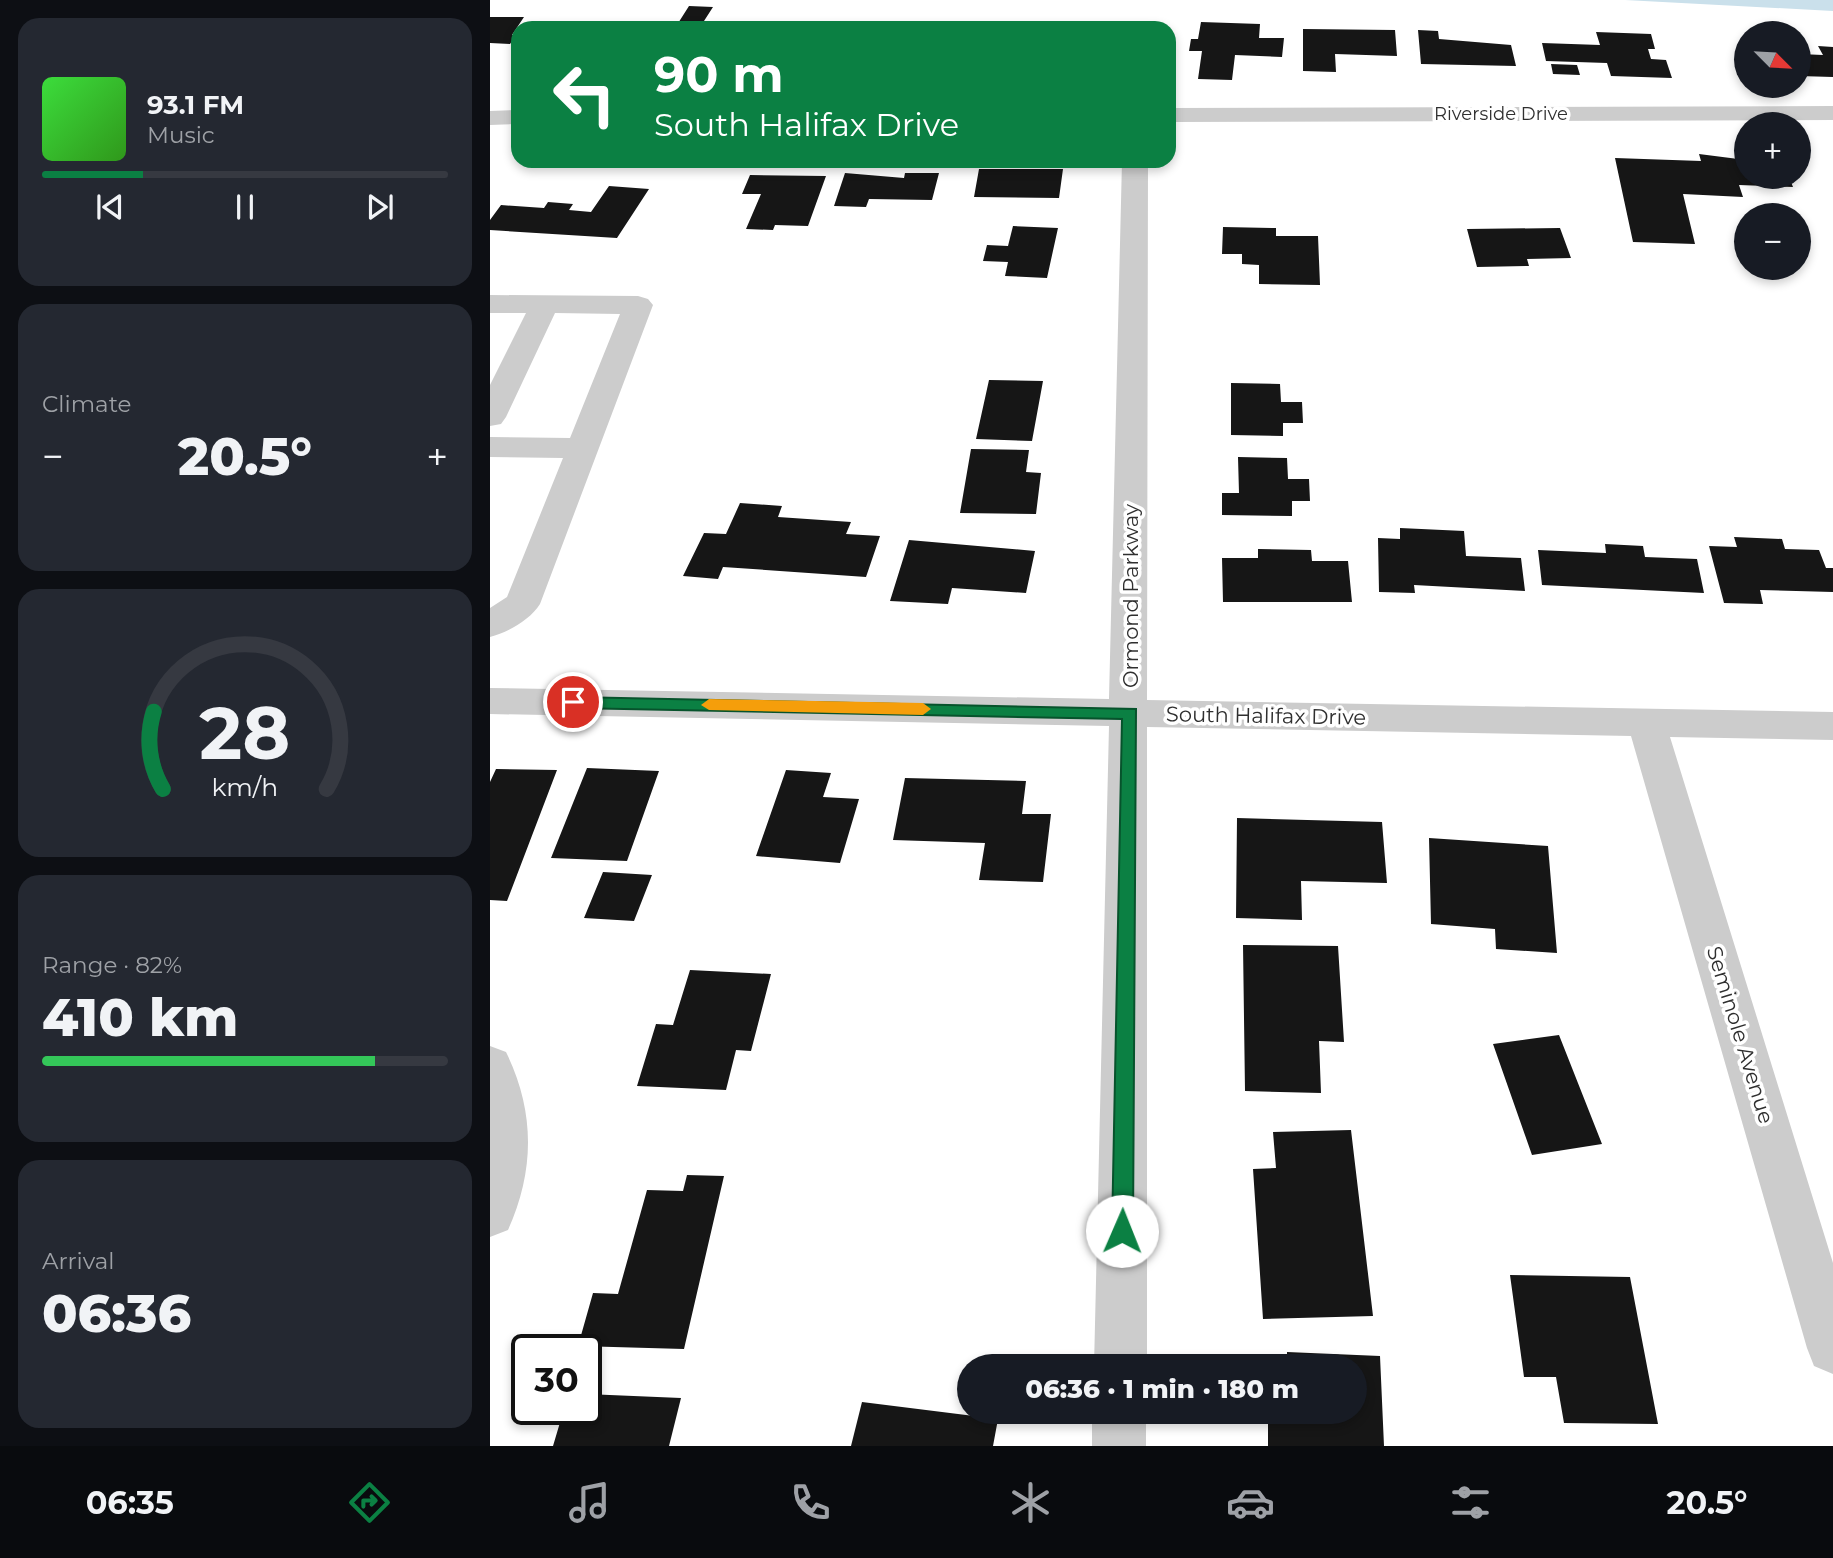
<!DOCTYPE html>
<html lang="en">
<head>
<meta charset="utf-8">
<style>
	body { margin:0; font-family:Montserrat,sans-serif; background:#242831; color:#f1f3f6; height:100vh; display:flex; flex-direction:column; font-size:26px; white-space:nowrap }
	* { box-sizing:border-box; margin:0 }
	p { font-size:23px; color:#9ea1a6 }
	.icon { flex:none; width:38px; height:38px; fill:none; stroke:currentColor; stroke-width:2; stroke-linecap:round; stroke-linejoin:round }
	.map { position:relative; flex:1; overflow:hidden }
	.panel { display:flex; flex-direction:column; gap:18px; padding:18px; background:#0d0f14; width:490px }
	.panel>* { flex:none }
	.top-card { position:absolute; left:21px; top:21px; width:665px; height:147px; border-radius:21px; box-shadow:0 4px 10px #0003; background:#0b8043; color:#fff; overflow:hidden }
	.needle { width:46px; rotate:114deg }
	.tools { position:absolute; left:1244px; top:21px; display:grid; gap:14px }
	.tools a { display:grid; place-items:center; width:77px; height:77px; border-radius:50%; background:#171b24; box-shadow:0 4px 10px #0003; font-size:35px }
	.speed { position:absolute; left:21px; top:1334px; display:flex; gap:14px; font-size:35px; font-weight:700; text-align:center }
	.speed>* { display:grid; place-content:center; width:91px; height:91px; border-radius:50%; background:#171b24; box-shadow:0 4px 10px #0003; line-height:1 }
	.speed .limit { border:4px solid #111; border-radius:10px; background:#fff; color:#111 }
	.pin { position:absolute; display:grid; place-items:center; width:60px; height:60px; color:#fff; margin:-30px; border:4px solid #fff; border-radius:50%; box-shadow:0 2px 7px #0007 }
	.me { position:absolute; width:77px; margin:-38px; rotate:1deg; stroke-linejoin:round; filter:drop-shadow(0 0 5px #0008) }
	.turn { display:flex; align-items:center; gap:24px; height:147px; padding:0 28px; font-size:32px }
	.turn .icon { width:91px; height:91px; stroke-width:2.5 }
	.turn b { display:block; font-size:49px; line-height:60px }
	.big { font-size:52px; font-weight:800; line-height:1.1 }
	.panel .card { flex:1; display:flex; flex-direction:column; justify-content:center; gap:10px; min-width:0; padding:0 24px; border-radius:21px; background:#242831 }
	.panel .dial { align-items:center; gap:0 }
	.dial svg { height:182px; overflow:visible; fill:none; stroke:#363941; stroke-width:7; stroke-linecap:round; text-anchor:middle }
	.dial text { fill:#f1f3f6; stroke:none }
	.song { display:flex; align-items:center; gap:21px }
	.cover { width:84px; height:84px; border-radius:10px; background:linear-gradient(135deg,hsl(120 70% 55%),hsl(110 70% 35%)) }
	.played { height:7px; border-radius:4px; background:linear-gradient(90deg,#0b8043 25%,#363941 25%) }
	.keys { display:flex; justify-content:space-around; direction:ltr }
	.heat { display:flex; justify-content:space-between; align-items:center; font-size:38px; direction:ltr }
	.charge { height:10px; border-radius:5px; background:linear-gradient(90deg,#34c759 82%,#363941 0) }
	.trip { position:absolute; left:467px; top:1354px; width:410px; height:70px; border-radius:35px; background:#171b24; box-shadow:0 4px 10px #0003; font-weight:800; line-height:70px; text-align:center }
	.menu { display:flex; height:112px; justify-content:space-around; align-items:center; background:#090b0e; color:#9ea1a6 }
	.menu .icon { width:49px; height:49px }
	.menu .on { color:#0b8043 }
	.menu b { font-size:32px; color:#f1f3f6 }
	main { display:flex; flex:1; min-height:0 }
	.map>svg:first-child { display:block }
	.water { fill:#cae0eb }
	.building { fill:#161616 }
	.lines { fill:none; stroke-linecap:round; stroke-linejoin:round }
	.minor { fill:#ccc; fill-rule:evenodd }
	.route { fill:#0b8043; stroke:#07532c; stroke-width:2 }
	.slow { fill:#f59e0b }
	.labels { text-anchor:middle; stroke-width:7; stroke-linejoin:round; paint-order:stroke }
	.far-street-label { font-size:18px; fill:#2f2f2f; stroke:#fff }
	.street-label { font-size:21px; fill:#2f2f2f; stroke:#fff }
</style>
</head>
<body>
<main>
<section class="panel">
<div class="card">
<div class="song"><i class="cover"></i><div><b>93.1 FM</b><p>Music</p></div></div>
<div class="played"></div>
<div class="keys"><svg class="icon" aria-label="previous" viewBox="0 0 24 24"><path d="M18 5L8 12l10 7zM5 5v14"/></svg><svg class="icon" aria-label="pause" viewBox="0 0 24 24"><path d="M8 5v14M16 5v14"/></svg><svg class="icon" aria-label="next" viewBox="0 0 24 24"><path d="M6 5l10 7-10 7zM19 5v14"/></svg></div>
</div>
<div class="card"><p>Climate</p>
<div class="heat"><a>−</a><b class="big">20.5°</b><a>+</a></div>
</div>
<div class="card dial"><svg viewBox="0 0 100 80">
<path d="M14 69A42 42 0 1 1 86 69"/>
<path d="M14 69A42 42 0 0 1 10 35" stroke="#0b8043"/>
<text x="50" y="56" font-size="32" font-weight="700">28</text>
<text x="50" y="72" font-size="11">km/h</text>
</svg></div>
<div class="card"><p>Range · 82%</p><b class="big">410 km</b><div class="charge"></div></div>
<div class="card"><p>Arrival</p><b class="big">06:36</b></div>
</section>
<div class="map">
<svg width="1343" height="1446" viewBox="0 0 1343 1446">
	<rect width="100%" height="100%" fill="#fff"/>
	<path class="water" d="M1135 0H1343V11Z"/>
	<path class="building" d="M199 6 223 7 214 21 268 23 267 25 275 28H185Z
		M0 17H34L22 35H26L20 44 0 43Z
		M711 22 770 24 769 38H794L792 57 745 55 742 80 708 79 712 51H699L701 39H708Z
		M813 29 905 30 907 56 845 54 846 72 813 71Z
		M928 30 948 31 949 39 1021 45 1026 66 931 64Z
		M1106 32 1161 34 1165 49H1158L1161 59 1176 60 1182 78 1121 76 1117 63 1056 61 1052 43 1110 45Z
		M1328 46 1343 47V77L1309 76V54L1333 55Z
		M1061 64 1087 65 1090 75 1063 74Z
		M1209 154 1256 160V177H1299L1303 187 1249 185 1253 197 1193 194 1205 244 1143 242 1125 158 1211 161Z
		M489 169H573L569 198 484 197Z
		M355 173 414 178 415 173H449L442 200 379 199 376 207 344 206Z
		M260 175 336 176 318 226 285 225 283 230 256 229 271 194H252Z
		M119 186 159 189 127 238 0 230V220L11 205 54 208 58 202 83 204 79 210 101 212Z
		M523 226 568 228 557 278 515 276 518 262 493 261 497 245 518 246Z
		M733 227 786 228V236H828L830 285 769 284V265L752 264V254H732Z
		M1070 228 1081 258 1037 259 1039 266 987 267 977 229Z
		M499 380 553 381 542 441 486 439Z
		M741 383 790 384 791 402H812L813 423H793V436L741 435Z
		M481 449 539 450 536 472 551 473 546 514 470 513Z
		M748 457 797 458 798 479H819L820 501H802V516L732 515V493H749Z
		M250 503 292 506 288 517 361 522 356 534 390 536 376 577 233 567 228 579 193 576 214 533 236 534Z
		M910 528 974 531 976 556 1031 558 1035 591 924 585 925 593 889 592 888 538 910 539Z
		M1244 537 1292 539 1295 549 1329 550 1336 568H1343V592L1270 590 1273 604 1234 603 1219 546 1247 547Z
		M419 540 545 551 536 593 462 588 458 604 400 601Z
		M1115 544 1153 546 1155 557 1207 559 1214 593 1052 585 1048 550 1116 553Z
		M768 549 821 550 822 561H858L862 602H733L732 558H768Z
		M97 768 169 771 137 861 61 858Z
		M6 769 67 770 17 901 0 900V782Z
		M296 770 341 773 333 797 369 799 350 863 266 856Z
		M415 778 536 781 532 814H561L553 882 489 880 495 843 403 840Z
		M747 818 892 822 897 883 811 881 812 920 746 918Z
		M939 838 1058 846 1067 953 1006 949 1005 929 941 924Z
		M113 872 162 875 144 921 94 918Z
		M753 945 848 946 854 1042 829 1041 831 1093 755 1091Z
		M200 970 281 974 261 1051 246 1050 236 1090 147 1086 166 1024 183 1025Z
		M1069 1035 1112 1144 1042 1155 1003 1044Z
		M861 1130 883 1316 773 1319 763 1169 786 1168 783 1132Z
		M197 1175 234 1176 194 1349 88 1346 103 1293 128 1294 157 1190 193 1191Z
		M1020 1275 1140 1277 1168 1424 1074 1423 1066 1377H1034Z
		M797 1352 890 1356 894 1446H778V1413L864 1412V1367H797Z
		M96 1394 191 1398 179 1446H63L74 1409H96Z
		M372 1402 508 1419 503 1446H361Z"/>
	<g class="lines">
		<path class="minor" d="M1343 106V120L679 122V108Z
			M28 110V124L0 125V111Z
			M632 161H658L657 700 1343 712V740L1180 737 1343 1263V1374L1324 1366 1317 1348 1141 736 657 727V1367H604L619 726 0 714V688L619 699Z
			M0 295 148 296 158 299 163 305 50 604C40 620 18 632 0 637V608L17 597 73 458 0 457V437L80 438 130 314 65 313 16 417 11 424 0 426V385L36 313H0Z
			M0 1046 16 1052C45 1111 45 1170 18 1230L0 1237Z
			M602 1412H656V1446H602Z"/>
	</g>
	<path class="route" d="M83 697 646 709 643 1231 640 1237 632 1240 625 1237 622 1231 632 719 83 708 76 702Z"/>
	<path class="slow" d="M219 699 433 703 441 709 433 715 219 710 211 705Z"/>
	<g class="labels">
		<g class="far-street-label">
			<text x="1011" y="120">Riverside Drive</text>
		</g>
		<g class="street-label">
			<text transform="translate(641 596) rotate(-90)" y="7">Ormond Parkway</text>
			<text transform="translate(776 716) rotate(1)" y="7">South Halifax Drive</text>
			<text transform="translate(1250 1035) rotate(73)" y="7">Seminole Avenue</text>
		</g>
	</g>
</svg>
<div class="tools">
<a><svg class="needle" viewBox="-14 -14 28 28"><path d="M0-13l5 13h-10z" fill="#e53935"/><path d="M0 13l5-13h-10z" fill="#9ea1a6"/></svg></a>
<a>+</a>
<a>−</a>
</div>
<div class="speed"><div class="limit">30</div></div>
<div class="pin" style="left:83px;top:702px;background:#d93025"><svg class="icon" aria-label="arrive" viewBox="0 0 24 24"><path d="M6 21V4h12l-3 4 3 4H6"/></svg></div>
<svg class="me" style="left:632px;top:1231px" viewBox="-20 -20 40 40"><circle r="19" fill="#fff"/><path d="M0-13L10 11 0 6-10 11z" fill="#0b8043"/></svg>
<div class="trip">06:36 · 1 min · 180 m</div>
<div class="top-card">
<div class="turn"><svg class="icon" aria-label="left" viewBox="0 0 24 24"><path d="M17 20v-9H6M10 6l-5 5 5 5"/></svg><div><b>90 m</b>South Halifax Drive</div></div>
</div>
</div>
</main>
<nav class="menu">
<b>06:35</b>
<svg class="icon on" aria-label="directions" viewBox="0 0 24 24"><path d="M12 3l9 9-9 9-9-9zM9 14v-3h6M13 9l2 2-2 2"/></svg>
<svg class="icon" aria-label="music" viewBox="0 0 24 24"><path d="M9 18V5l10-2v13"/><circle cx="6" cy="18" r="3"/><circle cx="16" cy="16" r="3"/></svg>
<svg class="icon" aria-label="phone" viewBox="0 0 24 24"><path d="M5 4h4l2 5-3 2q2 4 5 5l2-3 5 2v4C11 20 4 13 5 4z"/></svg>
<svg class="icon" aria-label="climate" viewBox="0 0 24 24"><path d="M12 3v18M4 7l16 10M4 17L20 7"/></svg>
<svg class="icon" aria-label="car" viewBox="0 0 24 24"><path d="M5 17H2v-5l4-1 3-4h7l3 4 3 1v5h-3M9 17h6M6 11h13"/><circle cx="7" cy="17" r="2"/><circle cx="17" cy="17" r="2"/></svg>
<svg class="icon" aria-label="filters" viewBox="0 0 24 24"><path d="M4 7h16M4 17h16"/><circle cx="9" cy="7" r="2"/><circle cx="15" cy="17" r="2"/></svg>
<b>20.5°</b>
</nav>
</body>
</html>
